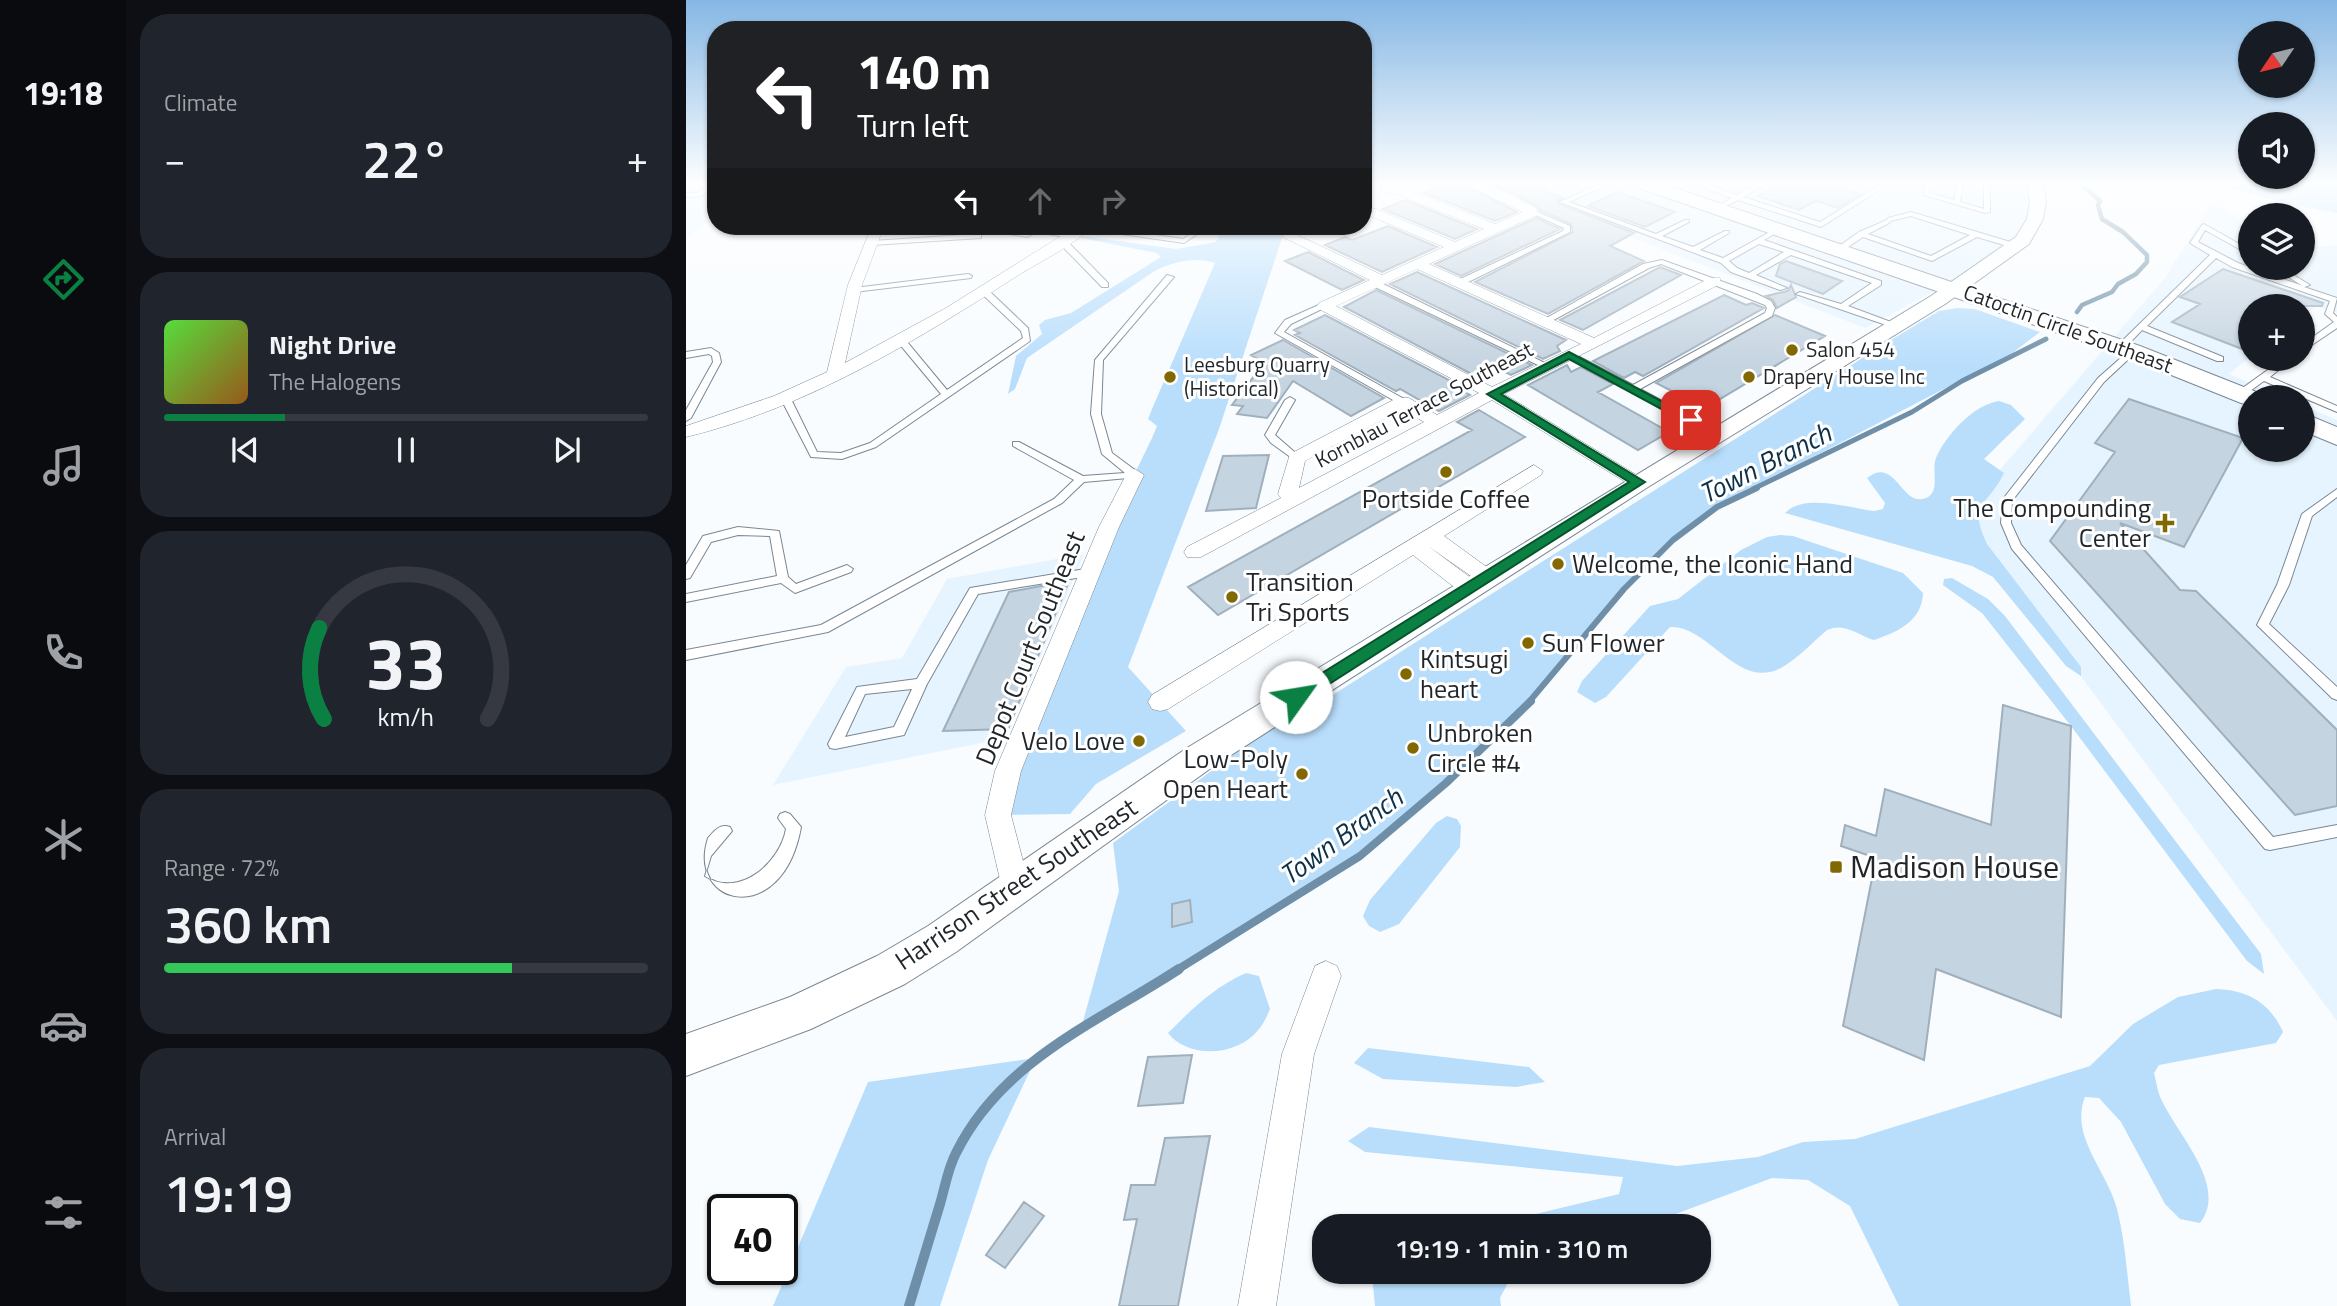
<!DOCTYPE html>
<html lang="en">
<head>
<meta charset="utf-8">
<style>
	body { margin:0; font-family:"Titillium Web",sans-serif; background:#20242c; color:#f1f3f6; height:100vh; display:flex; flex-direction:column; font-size:26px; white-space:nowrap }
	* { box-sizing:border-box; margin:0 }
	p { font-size:23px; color:#9ea1a6 }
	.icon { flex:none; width:38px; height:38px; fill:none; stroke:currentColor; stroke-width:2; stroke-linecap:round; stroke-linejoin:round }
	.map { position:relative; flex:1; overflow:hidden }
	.panel { display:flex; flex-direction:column; gap:14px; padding:14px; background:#0d0f14; width:560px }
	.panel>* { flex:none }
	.guide { position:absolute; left:21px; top:21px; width:665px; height:214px; border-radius:28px; box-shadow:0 2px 5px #0004; background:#202124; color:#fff; overflow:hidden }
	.needle { width:46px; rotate:235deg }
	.buttons { position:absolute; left:1552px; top:21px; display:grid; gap:14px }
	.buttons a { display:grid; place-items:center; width:77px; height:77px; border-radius:50%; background:#171b24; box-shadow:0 2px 5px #0004; font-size:35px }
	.speed { position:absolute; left:21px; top:1194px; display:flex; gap:14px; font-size:35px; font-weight:700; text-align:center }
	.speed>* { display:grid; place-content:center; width:91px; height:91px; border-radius:50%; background:#171b24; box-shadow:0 2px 5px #0004; line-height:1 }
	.speed .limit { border:4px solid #111; border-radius:10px; background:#fff; color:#111 }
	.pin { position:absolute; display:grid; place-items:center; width:60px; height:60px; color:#fff; margin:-30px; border-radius:14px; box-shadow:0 4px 10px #0006 }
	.me { position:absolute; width:77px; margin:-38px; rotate:58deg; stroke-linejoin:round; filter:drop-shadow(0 0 5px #0008) }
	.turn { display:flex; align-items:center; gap:24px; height:147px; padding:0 35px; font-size:32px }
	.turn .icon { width:91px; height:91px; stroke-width:2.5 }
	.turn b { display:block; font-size:49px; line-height:60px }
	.lanes { display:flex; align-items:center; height:66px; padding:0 35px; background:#0003; justify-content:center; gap:35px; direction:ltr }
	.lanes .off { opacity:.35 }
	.big { font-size:52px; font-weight:600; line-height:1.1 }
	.panel .card { flex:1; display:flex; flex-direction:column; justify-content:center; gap:10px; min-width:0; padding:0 24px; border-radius:28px; background:#20242c }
	.panel .dial { align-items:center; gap:0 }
	.dial svg { height:182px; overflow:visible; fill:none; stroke:#363941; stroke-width:7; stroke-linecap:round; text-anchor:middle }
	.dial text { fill:#f1f3f6; stroke:none }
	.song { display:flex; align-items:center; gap:21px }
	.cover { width:84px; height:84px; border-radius:10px; background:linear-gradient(135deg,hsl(110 70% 55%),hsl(30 70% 35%)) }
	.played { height:7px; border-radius:4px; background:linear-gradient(90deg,#0b8043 25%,#363941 25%) }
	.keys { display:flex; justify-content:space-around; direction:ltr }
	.heat { display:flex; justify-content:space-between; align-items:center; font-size:38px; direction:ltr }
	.charge { height:10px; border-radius:5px; background:linear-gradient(90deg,#34c759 72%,#363941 0) }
	.trip { position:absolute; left:626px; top:1214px; width:399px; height:70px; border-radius:28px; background:#171b24; box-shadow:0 2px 5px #0004; font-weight:600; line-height:70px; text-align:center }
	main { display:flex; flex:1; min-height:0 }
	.dock { display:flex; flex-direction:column; width:126px; justify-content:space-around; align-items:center; background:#090b0e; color:#9ea1a6 }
	.dock .icon { width:49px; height:49px }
	.dock .selected { color:#0b8043 }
	.dock b { font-size:32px; color:#f1f3f6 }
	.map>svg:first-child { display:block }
	.built { fill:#e6f4ff }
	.green { fill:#b9defc }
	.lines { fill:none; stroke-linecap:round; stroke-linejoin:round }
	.stream-far4 { stroke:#6f8fa8; stroke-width:4.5 }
	.stream-far3 { stroke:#6f8fa8; stroke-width:5 }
	.stream-far2 { stroke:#6f8fa8; stroke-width:6 }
	.stream-far1 { stroke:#6f8fa8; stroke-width:8 }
	.stream { stroke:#6f8fa8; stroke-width:10 }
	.building { fill:#c5d4e1; stroke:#a0afbc; stroke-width:2 }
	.service-casing { stroke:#798793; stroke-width:2 }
	.minor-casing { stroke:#798793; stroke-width:1 }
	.tertiary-casing { stroke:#798793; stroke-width:2 }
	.secondary-casing { stroke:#798793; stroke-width:2 }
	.service { fill:#fff; fill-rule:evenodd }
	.minor { fill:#fff; fill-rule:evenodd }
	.tertiary { fill:#fff; fill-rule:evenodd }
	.secondary { fill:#fff; fill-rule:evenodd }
	.route { fill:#0b8043; stroke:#07532c; stroke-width:2 }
	.poi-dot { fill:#816800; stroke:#fff; stroke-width:2.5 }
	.labels { text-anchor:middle; stroke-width:6; stroke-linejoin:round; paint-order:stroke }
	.far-street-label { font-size:21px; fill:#1f2529; stroke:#fff }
	.far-poi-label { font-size:21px; fill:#1f2529; stroke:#fff; text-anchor:start }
	.poi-label { font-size:26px; fill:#1f2529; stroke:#fff; text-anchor:start }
	.street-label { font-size:26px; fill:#1f2529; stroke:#fff }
	.water-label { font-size:28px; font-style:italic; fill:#0e3149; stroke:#fff }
	.near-poi-label { font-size:32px; fill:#1f2529; stroke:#fff; text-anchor:start }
</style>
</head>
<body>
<main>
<nav class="dock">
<b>19:18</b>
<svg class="icon selected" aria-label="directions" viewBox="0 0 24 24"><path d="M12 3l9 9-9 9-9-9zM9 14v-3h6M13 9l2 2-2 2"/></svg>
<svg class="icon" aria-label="music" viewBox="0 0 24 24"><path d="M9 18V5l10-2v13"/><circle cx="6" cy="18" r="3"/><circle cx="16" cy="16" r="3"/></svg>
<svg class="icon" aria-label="phone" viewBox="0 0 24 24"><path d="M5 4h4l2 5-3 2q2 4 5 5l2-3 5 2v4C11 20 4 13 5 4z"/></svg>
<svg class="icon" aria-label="climate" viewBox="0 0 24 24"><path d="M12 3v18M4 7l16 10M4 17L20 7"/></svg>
<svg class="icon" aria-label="car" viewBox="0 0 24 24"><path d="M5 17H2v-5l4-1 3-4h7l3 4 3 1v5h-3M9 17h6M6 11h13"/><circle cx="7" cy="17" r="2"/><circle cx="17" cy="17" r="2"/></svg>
<svg class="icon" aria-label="filters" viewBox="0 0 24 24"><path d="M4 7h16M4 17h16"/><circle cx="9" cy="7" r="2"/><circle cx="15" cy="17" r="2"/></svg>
</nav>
<section class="panel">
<div class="card"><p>Climate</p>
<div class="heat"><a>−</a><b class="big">22°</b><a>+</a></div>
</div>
<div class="card">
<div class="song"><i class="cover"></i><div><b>Night Drive</b><p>The Halogens</p></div></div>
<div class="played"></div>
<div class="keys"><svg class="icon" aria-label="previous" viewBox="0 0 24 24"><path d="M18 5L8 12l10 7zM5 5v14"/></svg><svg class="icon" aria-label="pause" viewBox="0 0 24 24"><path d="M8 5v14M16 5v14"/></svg><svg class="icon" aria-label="next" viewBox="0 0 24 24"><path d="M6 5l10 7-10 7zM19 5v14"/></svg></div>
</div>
<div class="card dial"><svg viewBox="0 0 100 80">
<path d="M14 69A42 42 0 1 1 86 69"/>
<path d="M14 69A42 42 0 0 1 12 29" stroke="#0b8043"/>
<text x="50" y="56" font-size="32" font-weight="700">33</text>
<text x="50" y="72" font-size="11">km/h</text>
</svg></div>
<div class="card"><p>Range · 72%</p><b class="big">360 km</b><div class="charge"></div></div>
<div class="card"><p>Arrival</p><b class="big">19:19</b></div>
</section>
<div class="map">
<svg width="1651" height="1306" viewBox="0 0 1651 1306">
	<rect width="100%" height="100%" fill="#f9fcff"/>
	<path class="built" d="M0 184H30V214L0 238Z
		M808 184H1349V219L1325 250 1179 328Z
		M1525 203 1564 222V268H1617V248L1651 245V313L1630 306 1617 316V306H1564V357L1543 374 1598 397H1564V450H1617V405L1651 420V1021L1275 515 1479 278Z
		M398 554 320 738 87 785 160 667 216 658 261 579Z"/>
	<path class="green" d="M1532 184H1651V213L1602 204Z
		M538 226H600L533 429 442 667 500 731 410 784 384 814 312 815 423 527 466 438 471 426 462 419 466 409 529 263C509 256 485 262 467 272L341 358 329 389 322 394 330 356 356 334 353 325 359 320 385 313 475 257 471 253 395 238 396 236 490 249 530 242Z
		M1271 308 1289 309 1354 332 1325 354 1031 507 987 540 938 589 934 597 842 704 760 783 674 856 551 931 476 980 396 1025 433 891 427 843 595 720 609 719 1200 343 1253 311Z
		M1313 401 1325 405 1339 419 1298 459 1318 473C1302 507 1281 502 1301 544L1395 667V676L1380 666 1307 577 1286 566 1099 513C1119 493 1163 508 1188 511L1197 509 1199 503 1181 478C1210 455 1215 508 1240 498 1255 492 1245 470 1250 458 1260 435 1287 405 1313 401Z
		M1094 535 1107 536 1217 573 1237 593C1236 621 1212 632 1188 640 1171 635 1159 622 1141 630 1127 642 1111 659 1095 668 1052 691 1023 625 984 627L920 697 909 703 891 692 896 681 964 606 992 599 1055 550 1081 537Z
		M1266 578 1302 599 1319 616 1575 954 1578 974 1561 961 1385 726 1296 613 1257 585 1258 579Z
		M761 816 771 819 775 826 774 847 713 924 694 932 683 926 677 916 684 900 750 823Z
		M560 973 573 976 584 1009C581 1016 578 1023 573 1029 553 1056 503 1060 482 1033 506 1009 528 987 560 973Z
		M1530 989C1562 990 1584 1003 1597 1032L1590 1043 1473 1065 1468 1073C1470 1080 1471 1088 1473 1094 1487 1131 1544 1184 1514 1223L1494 1219 1479 1204 1435 1122 1413 1098 1399 1097C1383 1136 1422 1172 1431 1209 1439 1240 1441 1274 1445 1306H1213L1164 1206 1122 1180 1086 1178 955 1227H795L933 1194 937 1177 679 1152 662 1141 683 1127 991 1166 1072 1157 1117 1142 1169 1139 1404 1066 1447 1024 1492 997Z
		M682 1048 843 1067 859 1082 830 1087 697 1079 668 1063Z
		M350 1058 302 1160 254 1306H87L182 1082Z
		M689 1272H833L826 1275 814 1298 815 1306H689L686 1275Z"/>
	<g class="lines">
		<path class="stream-far4" d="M1391 312 1396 305 1426 292 1432 284 1450 274 1461 262V255L1437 232 1416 219 1412 205 1414 201 1395 184"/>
		<path class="stream-far3" d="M1067 489 1226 412 1276 381 1360 339"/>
		<path class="stream-far2" d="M843 702 938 589 987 540 1031 507 1071 488"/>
		<path class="stream-far1" d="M491 970 674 856 760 783 845 701"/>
		<path class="stream" d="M223 1306C233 1272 244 1238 254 1204 259 1187 262 1168 270 1153 316 1060 412 1022 493 969"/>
	</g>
	<path class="building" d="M760 184H777L831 212 809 221 738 193Z
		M801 184H840L877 198 872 201 873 204 948 233 924 246 958 261 862 314 789 282 887 232 885 224 854 210 852 207 826 193Z
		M1092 184H1159L1153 188 1174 194 1152 208 1130 201 1113 210 1072 196Z
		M931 192 989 212 959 227 902 206Z
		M719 200 791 229 769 239 697 209Z
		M850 218 874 229 775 276 749 264Z
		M702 226 751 247 696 272 639 245 659 237 666 240Z
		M622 252 678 280 656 290 599 261Z
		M1100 261 1156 281 1137 294 1090 276 1094 264Z
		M974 267 995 275 897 330 874 320Z
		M1537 269 1637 303 1636 306H1564V352L1486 322 1514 304 1494 297Z
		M731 272 880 340 871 346 874 351 857 359 704 284Z
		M1105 285 1110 297 1091 308 1087 300 1080 296 1102 291Z
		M690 290 846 365 825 375 817 371 799 381 658 307Z
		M1038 295 1060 305 1066 303 1078 308 957 376 949 372 938 378 907 361Z
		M639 315 782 390 779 392 784 395 753 411 714 389 710 391 609 335 614 333 608 330Z
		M1089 315 1139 336 1019 408 970 383Z
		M597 340 698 398 665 416 607 381 581 418 551 414 557 406 546 405 578 363 565 355Z
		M881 365 885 372 895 367 927 384 912 392 983 432 952 450 842 385Z
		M1443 399 1557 438 1498 547 1434 523 1494 590 1510 591 1651 730V806L1609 815 1364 541 1429 452 1409 443Z
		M793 410 839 437 532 615 502 587 786 430 771 422Z
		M583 455 570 508 520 511 537 456Z
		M355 586H381L322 729 257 731 323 592Z
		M1317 705 1385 726 1375 1017 1250 969 1238 1060 1157 1026 1190 858 1155 846 1159 825 1190 836 1199 789 1305 825Z
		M504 900 506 922 486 927V904Z
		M506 1055 497 1103 452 1106 462 1057Z
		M524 1136 492 1306H433L451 1219 438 1220 445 1185H469L479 1138Z
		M338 1202 358 1216 319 1268 300 1255Z"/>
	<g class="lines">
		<g class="service-casing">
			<path id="service" d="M4 184H12L0 192V187Z
				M23 184 30 185 15 196 0 197V193H11Z
				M914 184H923L883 202 970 234 999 220H1003V222L976 236 1007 247 1039 231H1043V233L1014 250 1037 258 1091 228H1095V230L1078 240 1195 281V285L1162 306 1213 325 1206 327 1110 294 1114 292 1155 304 1186 283 1105 255 1070 275 1101 288 1094 290 1045 272 1035 263 874 202ZM1073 244 1098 252 1063 273 1051 268 1043 261Z
				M1008 184H1018L1051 195 1072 184H1080L1057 197 1134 222 1195 184H1203L1135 227 1052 200 1034 209H1030V207L1046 198Z
				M1238 184H1244L1243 193 1268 200 1271 184H1277L1274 202 1298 209V184H1304V212L1299 213 1238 195Z
				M845 211H849L884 226V232L776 285H770V281L877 231 878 228 845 213Z
				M1225 212 1331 244 1332 246 1328 248 1291 237 1246 261 1177 237 1156 251 1149 249 1173 232 1201 220 1202 218ZM1225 216 1284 235 1245 256 1182 234 1203 223 1204 221Z
				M1518 224 1564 250V255L1519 230 1512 242 1552 263 1617 286 1587 268H1596L1624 285 1618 287 1651 298 1647 313 1651 317V328L1617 351V344L1648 322 1639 314 1644 301 1546 267 1530 258 1461 326 1537 357V361H1531L1456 330 1438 349H1432V345L1524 255 1504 243 1516 225Z
				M287 226H301L340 233 353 226H361L357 229 389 236 385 238 351 232 341 237 290 228Z
				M391 226H407L497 239 516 226H523L498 243 394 228Z
				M292 234H295V238L186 245 182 243 186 241Z
				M373 239H379L422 283V287H416L373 243Z
				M976 260 1071 294 1085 301 1089 308 1086 316 954 389 1008 418 1010 420 1005 423 879 355 886 353 947 385 1079 313 1081 308 1079 305 975 264 963 268 862 323 855 321 957 264Z
				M282 274 286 276 285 278 168 292 164 290 168 288Z
				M481 275 488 277 417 360 415 414 426 453 453 473V477L398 482 376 503 142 632 0 660V650L135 625 368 499 388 480 327 446V442H333L397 476 439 473 416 454 405 414 409 360Z
				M685 281H691L863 365 856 367 685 285Z
				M294 288H300L342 328 344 341 190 447 156 459 125 457 94 397 96 395H102L104 397 131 452 155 453 184 443 255 394 211 341V337H217L261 390 337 338 335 331 294 292Z
				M635 304 642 306 605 324 598 332 720 400V404H714L589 333 599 320Z
				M25 348 33 353 35 362 5 418 0 421V410L27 362 26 356 23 354 0 358V352Z
				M1446 348 1449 349V353L1418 382 1326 501 1325 523 1335 545 1587 837 1651 825V837L1584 850 1579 849 1326 549 1315 523 1317 499 1412 378Z
				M1597 359H1606L1584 377 1651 406V412L1578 381 1557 396H1551V392Z
				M604 397 609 400 589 435 613 456 615 458 610 461 585 443 579 435 599 400Z
				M1651 489V497L1626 516 1603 585 1583 624 1651 687V700L1646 698 1571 625 1591 585 1616 514Z
				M52 527 93 531 102 577 110 584 161 565 167 569 165 572 109 593 95 583 0 602V594L91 576 84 536 52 535 25 542 4 578 0 579V565L17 536Z
				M405 568 409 569 411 572 409 575 292 594 241 684 218 735 149 749 144 748 142 744 171 687 231 679 284 588ZM226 689 208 727 159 737 179 694Z
				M99 812 104 814 115 827C97 929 0 907 22 838 28 831 34 823 44 827L46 831 25 856 19 876C53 899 94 863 100 829L92 818 94 814Z"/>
		</g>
		<g class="minor-casing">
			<path id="minor" d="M699 184 721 189 809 224 837 212 779 184C806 184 828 196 851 209V215L743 264 908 338 1024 278H1034V284L818 394 962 482 960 486H946L806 400 515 557H501L498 552 501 547 595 498 592 494 604 454 711 398H723L751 415 793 393 633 309 631 306 633 303 684 280 597 237 599 234H609L696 275 758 247 682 215V209H690L769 242 798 229 713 195 695 191V185ZM731 269 895 344 806 387 650 306ZM717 409 738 422 613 488 619 461Z
				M186 226H198L176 285 159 363 260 308 391 226H406C389 245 353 262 331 276 228 342 120 408 0 437V426L88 396 141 372 162 285Z
				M848 465 857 471 855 475 758 536 809 573 813 578 809 583 802 585 795 583 742 546 793 584 796 589 793 594 785 596 777 594 727 555 482 709 474 711 466 709 462 702 466 695Z
				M449 469 458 475 433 527 335 771 325 815 344 888 340 897 330 901 320 897 316 888 299 815 309 771 413 527 440 475Z
				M640 961 651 966 655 976 628 1054 590 1306H552L596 1054 629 966Z"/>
		</g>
		<g class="tertiary-casing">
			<path id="tertiary" d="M1341 184H1357L1360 202 1357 219 1343 244 1259 304 962 487 525 768 270 952 219 984 125 1029 0 1076V1034L104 997 191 956 242 926 501 748 1245 296 1330 237 1341 219 1344 202Z"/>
		</g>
		<g class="secondary-casing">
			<path id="secondary" d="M950 184H977L1454 346 1573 393 1576 397H1564V405L1555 403 1438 356 953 188Z
				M1617 413 1651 427V445L1617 431Z"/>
		</g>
		<use href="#service" class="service"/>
		<use href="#minor" class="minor"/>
		<use href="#tertiary" class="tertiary"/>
		<use href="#secondary" class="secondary"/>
	</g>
	<linearGradient id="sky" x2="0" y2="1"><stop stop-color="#85b7e4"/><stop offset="0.5" stop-color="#fcfeff"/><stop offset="1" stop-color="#fcfeff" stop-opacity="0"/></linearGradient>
	<rect width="1651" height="367" fill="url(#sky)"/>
	<path class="route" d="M883 352 1011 420 1001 423 883 359 815 394 959 482 615 702H604L601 697 604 693 943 482 801 394Z"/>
	<g class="poi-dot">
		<circle cx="1106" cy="350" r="7"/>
		<circle cx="484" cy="377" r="7"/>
		<circle cx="1063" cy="377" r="7"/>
		<circle cx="760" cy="472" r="7"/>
		<path d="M1475.5 512.5h7v7h7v7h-7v7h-7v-7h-7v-7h7z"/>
		<circle cx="872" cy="564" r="7"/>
		<circle cx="546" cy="597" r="7"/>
		<circle cx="842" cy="643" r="7"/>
		<circle cx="720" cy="674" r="7"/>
		<circle cx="453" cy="741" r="7"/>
		<circle cx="727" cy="748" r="7"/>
		<circle cx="616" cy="774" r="7"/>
		<rect x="1143" y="860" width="14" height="14" rx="3.5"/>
	</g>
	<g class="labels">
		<g class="far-street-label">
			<text transform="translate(1382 329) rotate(20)" y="7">Catoctin Circle Southeast</text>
			<text transform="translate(738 405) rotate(-28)" y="7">Kornblau Terrace Southeast</text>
		</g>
		<g class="far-poi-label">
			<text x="1120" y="357">Salon 454</text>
			<text x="498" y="372">Leesburg Quarry<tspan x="498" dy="24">(Historical)</tspan></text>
			<text x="1077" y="384">Drapery House Inc</text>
		</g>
		<g class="poi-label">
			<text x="760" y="508" text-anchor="middle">Portside Coffee</text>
			<text x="1465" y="517" text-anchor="end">The Compounding<tspan x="1465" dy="30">Center</tspan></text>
			<text x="886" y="573">Welcome, the Iconic Hand</text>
			<text x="560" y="591">Transition<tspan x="560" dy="30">Tri Sports</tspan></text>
			<text x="856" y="652">Sun Flower</text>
			<text x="734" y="668">Kintsugi<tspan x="734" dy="30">heart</tspan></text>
			<text x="741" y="742">Unbroken<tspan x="741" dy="30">Circle #4</tspan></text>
			<text x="439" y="750" text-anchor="end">Velo Love</text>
			<text x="602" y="768" text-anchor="end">Low-Poly<tspan x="602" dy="30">Open Heart</tspan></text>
		</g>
		<g class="street-label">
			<text transform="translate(344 648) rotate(-68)" y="9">Depot Court Southeast</text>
			<text transform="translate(330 884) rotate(-34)" y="9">Harrison Street Southeast</text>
		</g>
		<g class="water-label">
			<text transform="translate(1079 463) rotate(-27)" y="10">Town Branch</text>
			<text transform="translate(655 836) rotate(-36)" y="10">Town Branch</text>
		</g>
		<g class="near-poi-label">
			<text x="1164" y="878">Madison House</text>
		</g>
	</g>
</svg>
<div class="buttons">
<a><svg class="needle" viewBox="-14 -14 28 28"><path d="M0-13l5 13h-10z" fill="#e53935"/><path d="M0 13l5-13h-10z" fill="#9ea1a6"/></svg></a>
<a><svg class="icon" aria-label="sound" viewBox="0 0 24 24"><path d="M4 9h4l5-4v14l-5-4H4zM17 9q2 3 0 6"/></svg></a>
<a><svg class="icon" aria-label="layers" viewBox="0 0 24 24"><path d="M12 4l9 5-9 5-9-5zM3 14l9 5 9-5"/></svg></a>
<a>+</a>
<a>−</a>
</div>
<div class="speed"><div class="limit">40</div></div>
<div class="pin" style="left:1005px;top:420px;background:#d93025"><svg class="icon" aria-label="arrive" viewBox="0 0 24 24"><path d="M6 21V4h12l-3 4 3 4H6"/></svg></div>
<svg class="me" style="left:610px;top:697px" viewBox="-20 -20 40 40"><circle r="19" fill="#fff"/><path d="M0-13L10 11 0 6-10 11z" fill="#0b8043"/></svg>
<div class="trip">19:19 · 1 min · 310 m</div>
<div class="guide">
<div class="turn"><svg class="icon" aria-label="left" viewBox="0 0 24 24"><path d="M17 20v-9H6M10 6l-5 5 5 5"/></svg><div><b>140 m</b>Turn left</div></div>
<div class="lanes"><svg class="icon" aria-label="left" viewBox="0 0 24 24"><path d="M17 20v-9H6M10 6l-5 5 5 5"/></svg><svg class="icon off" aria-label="ahead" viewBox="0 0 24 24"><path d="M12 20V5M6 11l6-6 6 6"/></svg><svg class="icon off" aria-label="right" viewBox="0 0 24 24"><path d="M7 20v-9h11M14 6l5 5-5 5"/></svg></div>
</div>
</div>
</main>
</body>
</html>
